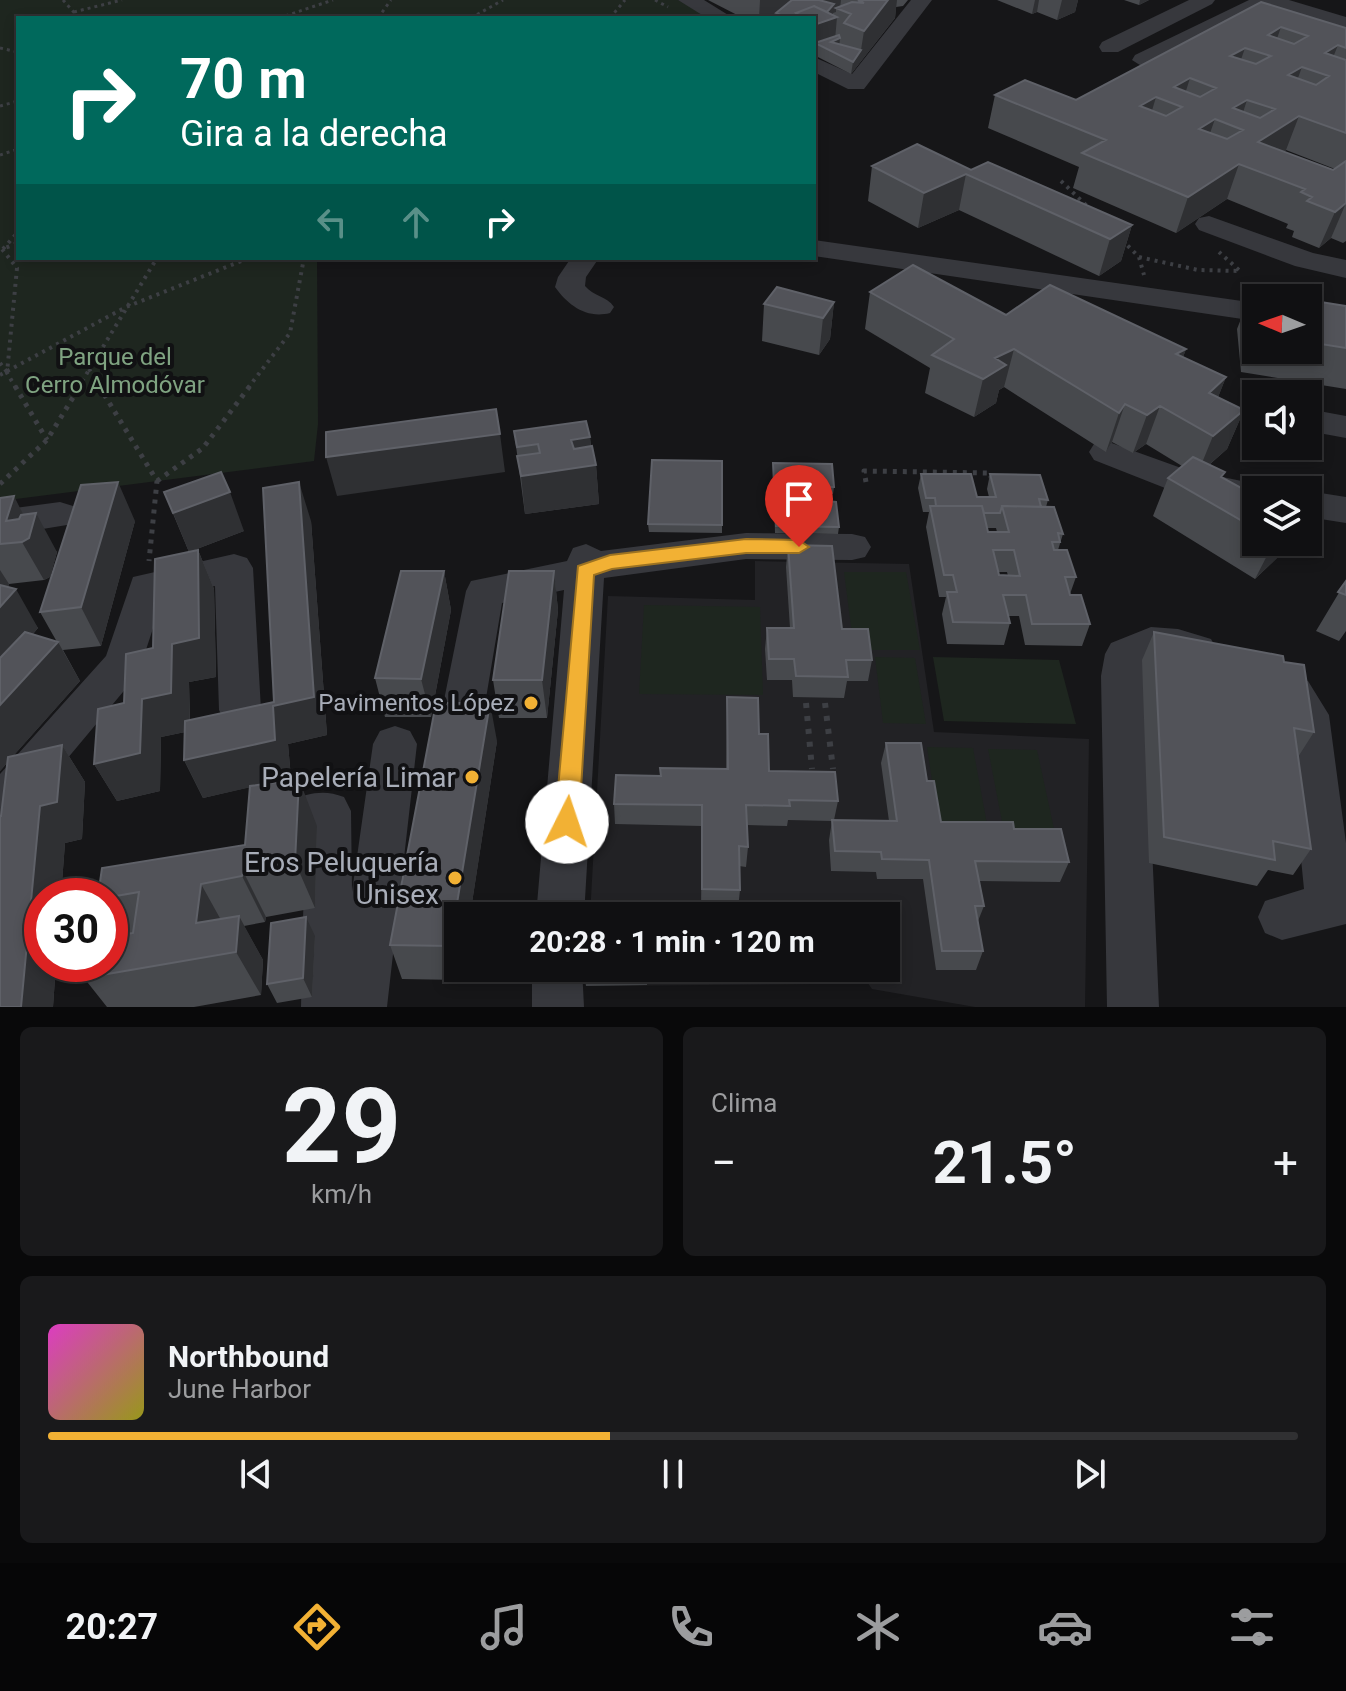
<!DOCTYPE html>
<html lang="es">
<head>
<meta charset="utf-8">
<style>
	body { margin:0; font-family:Roboto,sans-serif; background:#19191b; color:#f1f3f6; height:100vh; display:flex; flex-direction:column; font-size:30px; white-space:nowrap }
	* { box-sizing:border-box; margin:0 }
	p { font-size:26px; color:#9c9d9f }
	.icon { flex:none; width:44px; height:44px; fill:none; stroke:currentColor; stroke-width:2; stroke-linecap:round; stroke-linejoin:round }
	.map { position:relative; height:1007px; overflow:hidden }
	.side { display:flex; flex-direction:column; gap:20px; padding:20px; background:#09090a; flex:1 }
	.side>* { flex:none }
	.guide { position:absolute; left:16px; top:16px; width:800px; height:244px; border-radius:0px; box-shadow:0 4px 12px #0003,0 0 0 2px #303032; background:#00695c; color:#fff; overflow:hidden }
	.needle { width:52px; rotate:272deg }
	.controls { position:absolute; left:1242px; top:284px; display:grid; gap:16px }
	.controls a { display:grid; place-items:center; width:80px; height:80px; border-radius:0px; background:#101012; box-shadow:0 4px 12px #0003,0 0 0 2px #303032; font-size:40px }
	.speed { position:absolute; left:24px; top:878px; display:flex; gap:16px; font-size:40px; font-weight:700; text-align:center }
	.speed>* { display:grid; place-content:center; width:104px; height:104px; border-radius:50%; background:#101012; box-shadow:0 4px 12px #0003,0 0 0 2px #303032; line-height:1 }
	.speed .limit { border:12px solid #d22; background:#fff; color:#111 }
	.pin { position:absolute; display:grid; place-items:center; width:68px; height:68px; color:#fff; margin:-82px -34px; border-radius:50% 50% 50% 0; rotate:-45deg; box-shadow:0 0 8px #0007 }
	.pin .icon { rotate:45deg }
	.me { position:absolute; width:88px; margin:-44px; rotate:4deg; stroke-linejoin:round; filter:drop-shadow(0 0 6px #0008) }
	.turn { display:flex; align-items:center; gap:28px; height:168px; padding:0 32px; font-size:36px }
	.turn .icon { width:104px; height:104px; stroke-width:2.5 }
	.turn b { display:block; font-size:56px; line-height:68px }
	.lanes { display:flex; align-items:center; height:76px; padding:0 32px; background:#0003; justify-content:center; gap:40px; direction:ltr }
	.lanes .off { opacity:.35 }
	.big { font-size:60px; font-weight:700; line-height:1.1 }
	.side .tile { flex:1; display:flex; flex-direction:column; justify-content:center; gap:12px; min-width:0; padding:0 28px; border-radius:12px; background:#19191b }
	.side .dial { align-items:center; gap:0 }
	.dial b { font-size:104px; line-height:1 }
	.song { display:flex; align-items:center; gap:24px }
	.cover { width:96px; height:96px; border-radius:12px; background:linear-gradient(135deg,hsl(310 70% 55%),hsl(60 70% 35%)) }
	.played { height:8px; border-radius:4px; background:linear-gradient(90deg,#f2b134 45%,#303032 45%) }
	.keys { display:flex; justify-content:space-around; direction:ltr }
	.heat { display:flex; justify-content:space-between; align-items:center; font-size:44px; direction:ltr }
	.side .tiles { flex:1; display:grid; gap:20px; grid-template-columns:1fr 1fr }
	.tile:last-child { grid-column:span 2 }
	.trip { position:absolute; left:444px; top:902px; width:456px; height:80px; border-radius:0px; background:#101012; box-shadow:0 4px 12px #0003,0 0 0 2px #303032; font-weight:700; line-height:80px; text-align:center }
	.menu { display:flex; height:128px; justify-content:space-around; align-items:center; background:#060607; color:#9c9d9f }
	.menu .icon { width:56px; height:56px }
	.menu .on { color:#f2b134 }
	.menu b { font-size:36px; color:#f1f3f6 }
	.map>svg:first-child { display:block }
	.built { fill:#222225 }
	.green { fill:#1e261f }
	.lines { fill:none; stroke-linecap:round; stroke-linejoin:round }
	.path-far3 { stroke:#3d3f44; stroke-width:3; stroke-dasharray:3 4; stroke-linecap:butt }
	.path-far2 { stroke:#3d3f44; stroke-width:4; stroke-dasharray:3 5; stroke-linecap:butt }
	.path-far1 { stroke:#3d3f44; stroke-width:5; stroke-dasharray:4 6; stroke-linecap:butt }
	.path { stroke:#3d3f44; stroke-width:6; stroke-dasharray:5 8; stroke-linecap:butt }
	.minor { fill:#37383d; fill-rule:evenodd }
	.wall { fill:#47494d; fill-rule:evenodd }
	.shaded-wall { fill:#2f3033 }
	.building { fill:#525359; stroke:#5f6168; stroke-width:2; fill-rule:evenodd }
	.route { fill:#f2b134; stroke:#9d7322; stroke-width:2 }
	.poi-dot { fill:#f2b134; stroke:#111113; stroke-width:3 }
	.labels { text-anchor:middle; stroke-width:8; stroke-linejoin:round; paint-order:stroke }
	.park-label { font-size:24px; fill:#7fa381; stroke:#111113 }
	.poi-label { font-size:24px; fill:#a8adb8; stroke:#111113; text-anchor:end }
	.near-poi-label { font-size:28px; fill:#a8adb8; stroke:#111113; text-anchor:end }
</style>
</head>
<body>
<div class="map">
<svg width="1346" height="1007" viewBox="0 0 1346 1007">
	<rect width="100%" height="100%" fill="#161618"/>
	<path class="built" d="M755 561 909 564 934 732 1089 739 1085 1007H975L872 989 863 976 841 970 824 971 815 984 586 986 587 968H886V916H590L608 596 755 600Z"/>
	<path class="green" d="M0 0H678L712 18H18V258H317L318 424 314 461 0 501Z
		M844 572H906L920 650H854Z
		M644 605 760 607 763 695 639 694Z
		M875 657 915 658 926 724 883 723Z
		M933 657 1059 660 1076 724 944 721Z
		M927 747 973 748 989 835 940 834Z
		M988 749 1037 750 1056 838 1005 837Z"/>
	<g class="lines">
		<path class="path-far3" d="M63 0 79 18
			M655 0 668 7
			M74 12 122 0
			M279 18 333 0
			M378 18 391 0
			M471 18 503 0
			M610 18 625 0
			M0 48 18 52
			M0 106 18 101
			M0 155 18 149"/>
		<path class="path-far2" d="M1061 181 1089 208
			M1122 240 1139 257 1198 270 1240 271 1219 252
			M3 249 18 232
			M1139 257 1144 275
			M0 363 7 372
			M89 369 101 388
			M0 375 126 307 249 258
			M16 388 7 373 17 268 2 249 18 243
			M78 388 157 258
			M248 388 290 333 304 258"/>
		<path class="path-far1" d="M15 386 47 440
			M99 386 157 481 149 561
			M157 481 203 448 250 386
			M866 482 864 471 990 473 992 480
			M0 484 47 440 80 386"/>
		<path class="path" d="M806 703 812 769
			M825 703 833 769"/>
		<path class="minor" d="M678 0H704L733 18H707Z
			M911 0H932L864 89H848L814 72V57L852 74Z
			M1189 0H1215L1212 4 1118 52H1102L1099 47 1102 42Z
			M1249 0H1289L1346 17V30L1268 6 1151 65 1143 67 1132 60 1135 55Z
			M1209 216 1313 253 1346 260V278L1295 266 1199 230 1195 224 1199 218Z
			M814 240 1256 303V321L814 256Z
			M571 258H599L586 277 585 286C593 296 607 296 614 307L610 313C586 319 568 305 555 287L558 277Z
			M1308 409 1346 416V438L1308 431Z
			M1106 441 1184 469 1256 484 1270 490H1256V508L1165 488 1094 460 1089 452 1094 444Z
			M1308 491 1346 497V523L1308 517Z
			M60 502 73 506 78 515 73 524 0 536V510Z
			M746 533 852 534 865 537 871 547 865 557 852 560 746 559 604 578 584 916H536L564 590 502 603 484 710 478 722 463 727 448 722 442 710 466 591 471 581 567 561 573 548 586 544 601 551Z
			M234 554 247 558 253 568 261 710 255 722 240 727 225 722 219 710 215 586 163 598 138 674 16 820 0 826V774L106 656 133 577Z
			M1151 627 1178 629 1211 639 1217 650 1211 661C1188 669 1165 651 1144 662L1159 1007H1107L1101 676 1105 654 1111 643Z
			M1293 676 1308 681 1329 715 1346 843V924L1282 940 1265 933 1258 917 1265 901 1304 889 1287 718 1272 693 1278 681Z
			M395 726 410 731 417 744 387 1007H301L305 835 289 829 282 815 289 801C309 793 324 789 344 797L351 811 352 892 373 744 380 731Z
			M532 968H582L584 1007H532Z"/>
	</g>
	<path class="wall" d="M708 0H792L769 18H743Z
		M792 0H908L903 6 896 7 895 18 851 74 814 55V18H775L776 13Z
		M997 0H1078L1075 12 1057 20 1037 12 1032 14Z
		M1124 0H1149L1139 5Z
		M1261 2 1346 28V241L1343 243 1331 238 1319 248 1292 237 1294 231 1286 228 1288 224 1227 199 1176 233 1073 188 1079 167 988 128 995 95 1076 100ZM1286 150 1335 169 1333 170 1284 152Z
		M872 166 971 170 1132 225 1121 261 1099 276 959 210 918 228 868 201Z
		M1252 291 1256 326V350H1308V300L1346 306V389L1241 372 1237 329Z
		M870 292 1186 349 1183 357 1226 377 1218 397 1244 410 1227 449 1209 465 1222 478 1256 496V542H1286L1278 557 1255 579 1153 516 1168 478 1182 466 1146 444 1133 453 1112 442 1106 452 1004 387 999 390 996 403 974 417 925 393 930 368 865 329Z
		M834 302 830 339 819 355 762 341 764 304Z
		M514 431 590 437 591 447 596 465 599 504 525 514Z
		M722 461V533L649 532 648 524Z
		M773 463 834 487 833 494H826V501L839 527 838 534 775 533Z
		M921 474 977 497H989L987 489 990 474 1048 500 1046 507 1063 534 1058 550 1076 577 1070 594 1090 624 1082 646 1025 645 1019 616H1008L1010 623 1004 645 947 644 942 614 946 597H939L926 527 929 512H923L918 488ZM987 528H996L997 532H988ZM998 572H1007L1008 576 999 575Z
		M164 492 244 531 189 552 198 550 214 589 216 677 189 682 190 720 274 702 311 521 327 735 288 744 291 778 258 785 317 826 315 908 266 917 265 922 244 926 263 960 261 995 194 1007H107L84 978 122 935 110 918V896L245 845 250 787 203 798 184 760 185 732 161 737 160 791 117 801 94 764 153 648 189 552Z
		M0 498 24 515 57 552 50 577 44 580 9 584 8 587 38 628 33 634 57 642 40 612 135 521 101 646 63 650 80 681 13 756 62 745 85 782 82 839 65 843 61 896H42V964H56L53 1007 1 816 8 762 0 771Z
		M788 545 842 629 872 660 868 681H847L844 698 793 697 792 680H767L765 649 767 628H790L786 567Z
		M444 571 451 610 431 717H385L375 678Z
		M554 571 558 610 547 718H499L493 680Z
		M1346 581V631L1339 641 1316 631Z
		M1154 632 1284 662 1314 732 1298 757 1311 849 1293 875 1268 870 1257 886 1149 863 1142 660Z
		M727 697 759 734 769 771 838 801 834 820 889 821 881 763 886 743 927 781 941 822 1014 829 1069 862 1060 882 979 881 984 906 978 921 983 951 976 970H936L923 879H877L876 872 831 871 829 840 832 821 788 820 787 826 747 825 748 847 746 867 739 866 740 890 738 909H701L702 826 615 824 614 804 661 776 726 769Z
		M497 741 460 980 402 979 390 945Z
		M315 936 312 997 277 1003 267 984Z
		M647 968V985L586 986 584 973Z"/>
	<path class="shaded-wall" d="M760 0H792L769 18H759Z
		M819 0H841L840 9 836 8V12L833 13 832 18 837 17 835 40 840 38 839 50 815 43Z
		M888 0H897L895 18 851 74 853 62 861 50 864 31Z
		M1035 0H1039L1037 12 1032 14Z
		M1062 0H1078L1075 12 1057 20Z
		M1140 0H1149L1139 5Z
		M1281 27 1270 59 1268 35Z
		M1338 45 1326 75 1325 53Z
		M1245 48 1234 80 1230 56Z
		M1302 67 1290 100 1288 75Z
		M1190 78 1181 107 1174 87Z
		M1156 97 1146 131 1140 106Z
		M1247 100 1238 128 1233 108Z
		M1299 116 1286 150 1256 170 1258 142Z
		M1215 119 1203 153 1199 129Z
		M1239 164 1227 199 1176 233 1188 197Z
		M966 174 959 210 918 228 924 193Z
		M1346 203 1331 238 1319 248 1335 212Z
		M1132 225 1121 261 1099 276 1110 239Z
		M834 302 830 339 819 355 823 318Z
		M1014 349 1004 387 999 390 996 403 974 417 983 379 995 358Z
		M1186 349 1172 387 1176 354Z
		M1226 377 1211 415 1209 393Z
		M1125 404 1112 442 1106 452 1119 413Z
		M1160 406 1146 444 1133 453 1147 415Z
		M1244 410 1227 449 1197 475 1213 436Z
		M500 434 505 472 337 496 326 457Z
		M590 437 592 466 596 465 599 504 525 514 521 476 571 440Z
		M118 482 135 521 101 646 81 607Z
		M299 482 311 521 327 735 288 744 291 778 203 798 184 760 273 706Z
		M230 492 244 531 189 552 173 513Z
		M14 496 31 530 36 513 57 552 50 577 44 580 22 542 6 521Z
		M1274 542H1286L1278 557 1255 579Z
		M198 550 214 589 216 677 189 682 190 731 161 737 160 791 117 801 94 764 142 699Z
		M0 570 9 584 5 597 0 589Z
		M444 571 451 610 431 717 421 679Z
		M554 571 558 610 547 718 542 680Z
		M16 589 38 628 0 672V607Z
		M58 642 80 681 0 771V705Z
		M490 703 497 741 470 916H458V968H462L460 980 450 946Z
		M62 745 85 782 82 839 65 843 61 896H42V964H56L53 1007H21L40 806Z
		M299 779 317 826 315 908 295 862Z
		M243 871 266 917 265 922 242 876Z
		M201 884 226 929 196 923Z
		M239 916 263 960 261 995 236 952Z
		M306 917 315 936 312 997 303 978Z"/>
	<path class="building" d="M792 0H819L834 4 827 12 814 6 796 13V18H787L776 13Z
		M858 0H888L864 31 844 23 851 14 836 8 852 2 864 3Z
		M1261 2 1346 28V48L1338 45 1325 53 1346 60V133L1299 116 1258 142 1333 170 1346 161V203L1335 212 1307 201 1312 197 1301 192 1305 189 1239 164 1188 197 1082 153 1106 140 995 95 1025 80 1076 100ZM1281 27 1308 36 1294 44 1268 35ZM1245 48 1271 56 1256 64 1230 56ZM1302 67 1329 76 1316 85 1288 75ZM1190 78 1216 88 1200 97 1174 87ZM1156 97 1182 107 1166 116 1140 106ZM1247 100 1275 109 1260 118 1233 108ZM1215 119 1243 130 1227 139 1199 129Z
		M814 6 837 17 817 24 814 22V18H805L796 13Z
		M839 35 840 38 831 42 861 50 853 62 815 43Z
		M917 144 971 170 988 162 1132 225 1110 239 966 174 924 193 872 166Z
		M913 265 1006 315 1050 285 1186 349 1176 354 1226 377 1209 393 1244 410 1213 436 1160 406 1147 415 1125 404 1119 413 1014 349 995 358 1006 365 983 379 932 355 954 339 870 292Z
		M777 287 834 302 823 318 764 304Z
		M1252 291 1294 298H1256V326Z
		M1308 300 1346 306V348L1308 342Z
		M496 409 500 434 326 457V432Z
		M586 421 590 437 571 440 574 449 592 446 596 465 521 476 517 456 540 453 538 444 517 447 514 431Z
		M1193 457 1225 472 1221 477 1256 496V529L1168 478Z
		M652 460 722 461V525L648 524Z
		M773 463 832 464 834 487H825L826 501 836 502 839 527 776 526Z
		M221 472 230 492 173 513 164 492Z
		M921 474H971L977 497H996L990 474 1040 475 1048 500 1039 499 1041 507 1002 506 1000 513H984L982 506H936L935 498H926Z
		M118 482 81 607 40 612 81 485Z
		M299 482 314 697 273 706 275 740 184 760 185 721 274 702 263 488Z
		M14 496 6 521 19 519 21 515 36 513 29 538 22 542 0 544V498Z
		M930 506H982L988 532H1009L1002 506 1054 507 1063 534 1058 533 1060 542H1052L1054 550H1067L1076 577H1065L1070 595H1081L1090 624H1032L1026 595H1003L1010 623 953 622 947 592H957L953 575H944ZM993 550H1014L1020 576 999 575Z
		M788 545 832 546 842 629H868L872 660H846L848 677 796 676 794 659H769L767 628H794Z
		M198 550 199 638 172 644 171 693 142 699 140 753 94 764 98 709 124 703 126 654 153 648 155 559Z
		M401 571H444L421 679 375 678Z
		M509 571H554L542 680H493Z
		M1346 581V595L1338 592Z
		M0 585 16 589 0 607Z
		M25 632 58 642 0 705V658Z
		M1154 632 1283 656 1284 662 1304 665 1314 732 1294 728 1311 849 1273 841 1275 860 1164 837Z
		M727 697 758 698 759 734H768L769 771 835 772 838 801 789 800 790 806 746 805 748 847 739 846 740 890 702 889V805L614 804 616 775 661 776 660 768 728 769Z
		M436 703H490L450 946 390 945Z
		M886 743H921L927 781H934L941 822H1013L1014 829H1061L1069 862 975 861 984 906H975L983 951H942L929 860 882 859 881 852 835 851 832 820 897 821Z
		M62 745 57 802 40 806 21 1007H0V816H1L8 757Z
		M299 779 295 862 243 871 242 876 201 884 196 923 239 916 236 952 84 978 86 964H110V937L133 933 139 892 110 897V896H98L102 868 245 845 250 786Z
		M306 917 303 978 267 984 271 923Z
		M585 968H646V973H584Z"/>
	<path class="route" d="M746 539 799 540 809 547 799 553H746L612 569 594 575 579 822 575 829 567 832 559 829 555 822 578 566 610 555Z"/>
	<g class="poi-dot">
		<circle cx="531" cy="703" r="8"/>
		<circle cx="472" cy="777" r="8"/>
		<circle cx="455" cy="878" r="8"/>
	</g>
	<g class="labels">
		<g class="park-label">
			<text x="115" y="365">Parque del<tspan x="115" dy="28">Cerro Almodóvar</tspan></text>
		</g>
		<g class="poi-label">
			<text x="515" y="711">Pavimentos López</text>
		</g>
		<g class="near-poi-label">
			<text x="456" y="787">Papelería Limar</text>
			<text x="439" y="872">Eros Peluquería<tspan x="439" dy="32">Unisex</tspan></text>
		</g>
	</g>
</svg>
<div class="controls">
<a><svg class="needle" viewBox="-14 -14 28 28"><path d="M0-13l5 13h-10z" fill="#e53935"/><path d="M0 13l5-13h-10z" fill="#9c9d9f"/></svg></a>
<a><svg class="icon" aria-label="sound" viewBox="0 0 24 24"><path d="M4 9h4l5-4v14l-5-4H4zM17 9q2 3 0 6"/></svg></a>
<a><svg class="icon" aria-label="layers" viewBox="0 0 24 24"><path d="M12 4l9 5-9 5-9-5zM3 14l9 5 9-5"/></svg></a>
</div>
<div class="speed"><div class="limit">30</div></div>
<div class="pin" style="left:799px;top:547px;background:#d93025"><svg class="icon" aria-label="arrive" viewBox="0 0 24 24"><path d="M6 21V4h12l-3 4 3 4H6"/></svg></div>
<svg class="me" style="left:567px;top:822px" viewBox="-20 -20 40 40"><circle r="19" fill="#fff"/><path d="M0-13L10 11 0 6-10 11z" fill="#f2b134"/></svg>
<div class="trip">20:28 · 1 min · 120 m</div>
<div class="guide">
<div class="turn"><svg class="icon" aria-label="right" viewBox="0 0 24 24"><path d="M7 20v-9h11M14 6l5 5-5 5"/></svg><div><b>70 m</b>Gira a la derecha</div></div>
<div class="lanes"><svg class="icon off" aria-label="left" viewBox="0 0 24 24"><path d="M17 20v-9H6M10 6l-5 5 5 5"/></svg><svg class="icon off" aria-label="ahead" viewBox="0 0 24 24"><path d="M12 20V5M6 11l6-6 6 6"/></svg><svg class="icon" aria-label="right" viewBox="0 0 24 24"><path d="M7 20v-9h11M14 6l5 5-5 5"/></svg></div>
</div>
</div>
<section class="side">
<div class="tiles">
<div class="tile dial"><b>29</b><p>km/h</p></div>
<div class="tile"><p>Clima</p>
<div class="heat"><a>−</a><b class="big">21.5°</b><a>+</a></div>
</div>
<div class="tile">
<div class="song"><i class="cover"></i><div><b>Northbound</b><p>June Harbor</p></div></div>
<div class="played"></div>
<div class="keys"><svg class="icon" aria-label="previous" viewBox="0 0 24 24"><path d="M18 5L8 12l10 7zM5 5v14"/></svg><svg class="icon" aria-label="pause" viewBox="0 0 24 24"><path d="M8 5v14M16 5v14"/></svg><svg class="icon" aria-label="next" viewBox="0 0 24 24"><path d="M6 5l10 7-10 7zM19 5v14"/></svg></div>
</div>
</div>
</section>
<nav class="menu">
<b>20:27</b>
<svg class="icon on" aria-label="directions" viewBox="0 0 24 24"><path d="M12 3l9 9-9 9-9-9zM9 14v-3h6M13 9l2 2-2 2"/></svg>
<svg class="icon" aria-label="music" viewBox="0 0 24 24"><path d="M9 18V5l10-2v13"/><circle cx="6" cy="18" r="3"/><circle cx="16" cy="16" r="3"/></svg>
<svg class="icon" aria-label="phone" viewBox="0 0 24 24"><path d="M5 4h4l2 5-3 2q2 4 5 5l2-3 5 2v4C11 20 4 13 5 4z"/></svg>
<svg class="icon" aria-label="climate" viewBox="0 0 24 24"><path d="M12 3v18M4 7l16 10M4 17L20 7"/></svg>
<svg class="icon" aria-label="car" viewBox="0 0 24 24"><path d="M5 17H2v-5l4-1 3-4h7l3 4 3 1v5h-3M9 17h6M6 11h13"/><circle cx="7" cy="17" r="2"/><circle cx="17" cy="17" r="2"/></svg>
<svg class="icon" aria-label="filters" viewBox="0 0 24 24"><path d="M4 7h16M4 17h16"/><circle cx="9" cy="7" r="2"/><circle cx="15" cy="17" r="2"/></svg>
</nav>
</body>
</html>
